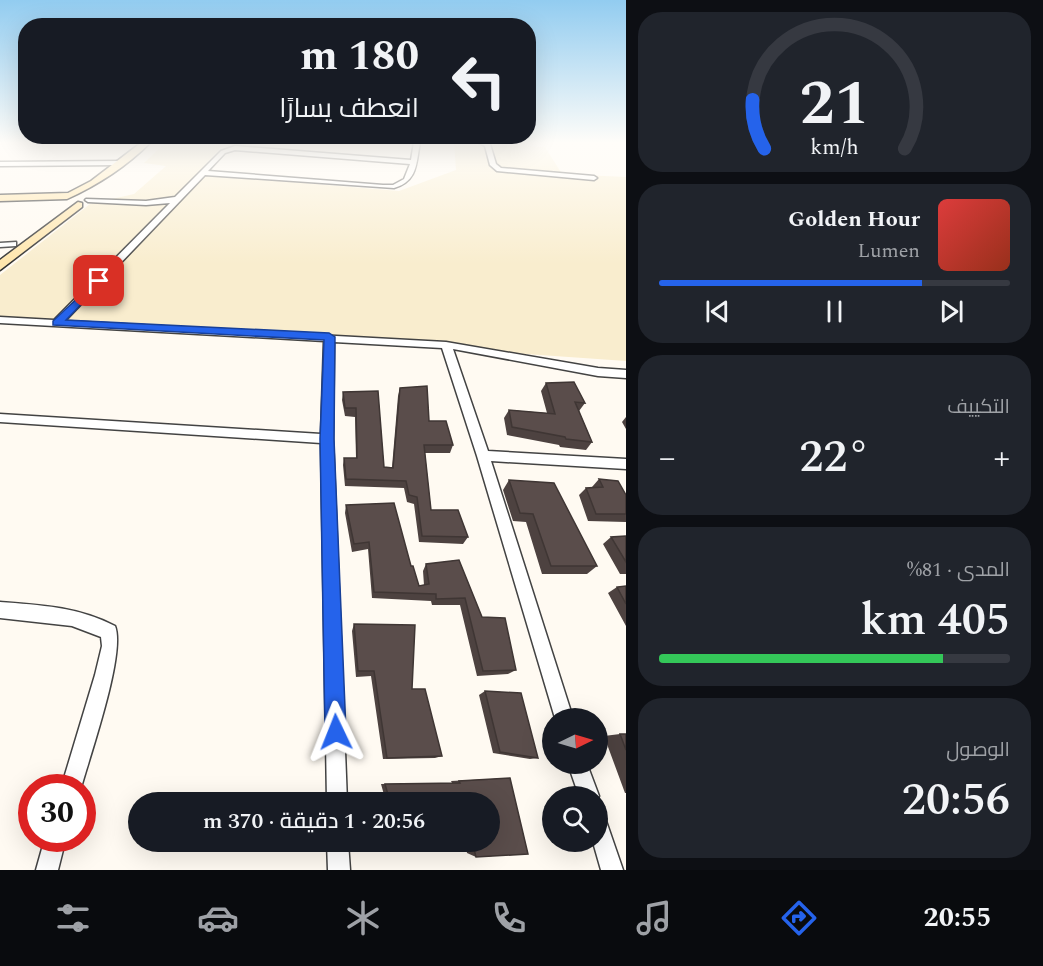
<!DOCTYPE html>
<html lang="ar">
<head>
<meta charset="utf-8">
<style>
	body { margin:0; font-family:Spectral,Cairo,serif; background:#20242c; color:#f1f3f6; direction:rtl; height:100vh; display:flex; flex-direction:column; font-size:22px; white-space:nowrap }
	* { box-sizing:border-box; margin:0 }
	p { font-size:20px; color:#9ea1a6 }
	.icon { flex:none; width:33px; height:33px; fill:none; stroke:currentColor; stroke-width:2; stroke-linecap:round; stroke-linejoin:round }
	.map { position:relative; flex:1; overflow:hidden; direction:ltr }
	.sheet { display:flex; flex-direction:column; gap:12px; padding:12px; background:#0d0f14; width:417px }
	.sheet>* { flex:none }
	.banner { position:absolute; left:18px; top:18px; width:518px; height:126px; border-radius:24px; box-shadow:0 6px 24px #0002; direction:rtl; background:#171b24; color:#f1f3f6; overflow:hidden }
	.needle { width:39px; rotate:85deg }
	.tools { position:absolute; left:542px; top:708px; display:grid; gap:12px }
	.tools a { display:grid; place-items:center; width:66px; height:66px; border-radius:50%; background:#171b24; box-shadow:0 6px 24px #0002; font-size:30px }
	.speed { position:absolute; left:18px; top:774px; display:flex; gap:12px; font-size:30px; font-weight:700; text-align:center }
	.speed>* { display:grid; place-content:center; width:78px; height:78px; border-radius:50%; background:#171b24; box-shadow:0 6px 24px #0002; line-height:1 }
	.speed .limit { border:9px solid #d22; background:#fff; color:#111 }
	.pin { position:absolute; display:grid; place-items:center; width:51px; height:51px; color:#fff; margin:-26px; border-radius:12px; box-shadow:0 3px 9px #0006 }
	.me { position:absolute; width:66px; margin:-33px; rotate:358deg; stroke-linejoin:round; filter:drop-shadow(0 0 4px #0008) }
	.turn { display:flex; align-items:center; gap:21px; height:126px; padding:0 18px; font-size:27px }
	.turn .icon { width:78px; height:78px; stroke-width:2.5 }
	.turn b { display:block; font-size:42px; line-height:51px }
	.big { font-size:45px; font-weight:600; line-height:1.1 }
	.sheet .tile { flex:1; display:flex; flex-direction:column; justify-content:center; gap:9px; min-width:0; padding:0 21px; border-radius:24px; background:#20242c }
	.sheet .dial { align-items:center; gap:0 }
	.dial svg { height:156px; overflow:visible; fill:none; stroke:#363941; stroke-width:7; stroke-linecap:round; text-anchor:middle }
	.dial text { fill:#f1f3f6; stroke:none }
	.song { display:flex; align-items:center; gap:18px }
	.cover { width:72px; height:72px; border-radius:9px; background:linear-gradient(135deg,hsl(0 70% 55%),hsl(10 70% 35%)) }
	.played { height:6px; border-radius:3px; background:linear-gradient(90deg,#2563eb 75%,#363941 75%) }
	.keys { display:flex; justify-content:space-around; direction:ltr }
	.heat { display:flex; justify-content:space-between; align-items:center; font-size:33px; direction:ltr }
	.charge { height:9px; border-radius:4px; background:linear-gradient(90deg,#34c759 81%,#363941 0) }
	.trip { position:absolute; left:128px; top:792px; width:372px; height:60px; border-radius:30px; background:#171b24; box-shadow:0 6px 24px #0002; font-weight:600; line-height:60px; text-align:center; direction:rtl }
	.tabs { display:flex; height:96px; justify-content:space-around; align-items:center; background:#090b0e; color:#9ea1a6 }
	.tabs .icon { width:42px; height:42px }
	.tabs .current { color:#2563eb }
	.tabs b { font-size:27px; color:#f1f3f6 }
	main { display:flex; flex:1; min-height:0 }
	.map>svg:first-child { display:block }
	.farmland { fill:#f9edce }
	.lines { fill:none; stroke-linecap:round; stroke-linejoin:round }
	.street-casing { stroke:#434343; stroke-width:3 }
	.secondary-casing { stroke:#323232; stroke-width:3 }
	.street { fill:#fff; fill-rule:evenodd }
	.secondary { fill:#ffe6ad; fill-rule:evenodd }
	.wall { fill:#4d4240 }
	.building { fill:#5a4d4b; stroke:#3f3634; stroke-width:1.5 }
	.route { fill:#2563eb; stroke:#184099; stroke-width:1.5 }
</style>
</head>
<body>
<main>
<section class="sheet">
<div class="tile dial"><svg viewBox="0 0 100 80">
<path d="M14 69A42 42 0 1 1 86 69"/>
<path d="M14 69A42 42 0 0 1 8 44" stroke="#2563eb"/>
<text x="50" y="56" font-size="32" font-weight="700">21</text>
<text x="50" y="72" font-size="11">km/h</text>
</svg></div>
<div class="tile">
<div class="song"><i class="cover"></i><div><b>Golden Hour</b><p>Lumen</p></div></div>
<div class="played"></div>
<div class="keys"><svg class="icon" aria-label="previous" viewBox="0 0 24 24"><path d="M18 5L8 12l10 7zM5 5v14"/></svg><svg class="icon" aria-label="pause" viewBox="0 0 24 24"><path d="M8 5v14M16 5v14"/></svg><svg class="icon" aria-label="next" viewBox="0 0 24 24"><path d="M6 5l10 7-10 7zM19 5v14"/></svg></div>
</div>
<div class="tile"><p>التكييف</p>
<div class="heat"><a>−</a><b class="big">22°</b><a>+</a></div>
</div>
<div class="tile"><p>المدى · 81%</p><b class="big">405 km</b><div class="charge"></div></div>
<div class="tile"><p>الوصول</p><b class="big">20:56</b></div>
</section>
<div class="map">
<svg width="626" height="870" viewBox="0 0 626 870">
	<rect width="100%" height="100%" fill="#fffaf2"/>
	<path class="farmland" d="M166 142H226L197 174 399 191 456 170 454 142 545 147 562 174 626 177V361L0 317V275L90 204 134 194 166 166 144 163Z"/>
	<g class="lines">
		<g class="street-casing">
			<path id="street" d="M414 142H420C416 163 418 181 394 188L205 175 65 321 446 342 598 368 626 370V378L598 376 453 349 488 451 626 459V469L491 461 573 718H555L477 456 442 348 334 342 333 439 347 802H327L321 443 0 422V414L321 434 324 341 0 323V317L54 320 170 203 146 205 88 202 85 200 86 199 146 201 175 197 221 151 235 146 411 160ZM235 150 410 164 404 179 393 185H383L208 171 225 153Z
				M477 142 490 144 496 164 501 168 594 176 597 178 594 180 497 171 490 165 485 146Z
				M0 162 120 161 123 163 120 165 0 166Z
				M16 242V246L0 247V243Z
				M0 602C40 605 79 607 115 626 126 653 90 755 81 788H61L95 675 102 646 101 637 72 626 0 618Z
				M568 764H587L599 796 597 801V796H579Z
				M597 812 604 815 623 870H601L593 842H597Z
				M45 838H66L58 870H36Z
				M327 842H348L350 870H328Z"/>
		</g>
		<g class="secondary-casing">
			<path id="secondary" d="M142 142H151C127 166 96 186 67 199L0 201V195L68 193 91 181Z
				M78 202 82 203V207L0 270V260Z"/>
		</g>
		<use href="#street" class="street"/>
		<use href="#secondary" class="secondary"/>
	</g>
	<path class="wall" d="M546 383 585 403 579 411 592 442 586 450 560 447 559 445 507 435 504 418 509 410 547 413 541 391Z
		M400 388 429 421 453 445 450 453H425L431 510 468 537 463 544 419 542 414 504 407 502 404 488 345 486 343 465 344 458H356L355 417 345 416 342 400 343 392 378 391 384 467H392L398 396Z
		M626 417V429L622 422Z
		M599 479 626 495V522L588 521 579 495 586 488H593L592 487Z
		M509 480 597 566 587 574H542L526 522 513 521 503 490Z
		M346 505 411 566 419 586 424 585 423 571 426 564 459 560 482 617 516 670 508 674 477 676 460 605H432L431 601 372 598 368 549 352 552 345 513Z
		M626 536V574H620L603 544 611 537Z
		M626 586V626L608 593 617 587Z
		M354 624 412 689 442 756 435 758 383 759 371 676 356 677 352 631Z
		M485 691 538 758 530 759 493 753 479 695Z
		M620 734H626V793H625L604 736Z
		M510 778 528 854 476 857 467 853 466 848 389 846 385 843 384 842H489V802H386L381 784 452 783 451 781Z"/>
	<path class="building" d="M574 382 585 403 575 402 592 442 566 439 565 437 512 427 509 410 555 414 546 383Z
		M427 386 429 421H446L453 445H424L431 510H458L468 537 422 536 417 497 409 495 406 481 346 479 344 458H357L356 408H345L343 392 378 391 384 467 393 468 400 388Z
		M599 479 618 481 626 495V514H596L586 488 603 487Z
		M509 480 554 483 597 566H551L533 514 520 513Z
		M394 503 411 566H413L419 586 429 584 426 564 459 560 482 617 505 618 516 670 483 671 465 598 436 599V594L374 592 369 542 354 544 346 505Z
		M626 536V562L611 537Z
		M626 586V604L617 587Z
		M354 624 415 625 412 689H425L442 756 387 758 374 671H358Z
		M485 691 521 693 538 758 500 752Z
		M620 734H626V750Z
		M510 778 528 854 476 857 474 849 389 846 388 842H489V802H390L385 784 460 783 459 781Z"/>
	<linearGradient id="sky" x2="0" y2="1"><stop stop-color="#92ccf0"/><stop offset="0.54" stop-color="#fffdf9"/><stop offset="1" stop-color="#fffdf9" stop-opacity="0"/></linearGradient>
	<rect width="626" height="264" fill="url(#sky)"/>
	<path class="route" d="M99 278 102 279V283L66 320 329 333 335 337 334 439 346 732 343 740 336 743 328 740 325 732 320 439 324 340 53 325V321Z"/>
</svg>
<div class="tools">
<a><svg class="needle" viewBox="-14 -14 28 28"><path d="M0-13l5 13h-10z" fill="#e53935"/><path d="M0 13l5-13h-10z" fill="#9ea1a6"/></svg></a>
<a><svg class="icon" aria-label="search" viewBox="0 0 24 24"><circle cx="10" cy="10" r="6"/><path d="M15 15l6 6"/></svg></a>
</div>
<div class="speed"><div class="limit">30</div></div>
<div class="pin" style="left:99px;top:281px;background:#d93025"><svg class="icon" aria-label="arrive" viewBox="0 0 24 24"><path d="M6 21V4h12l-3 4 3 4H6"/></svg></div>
<svg class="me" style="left:336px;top:732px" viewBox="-20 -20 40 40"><path d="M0-17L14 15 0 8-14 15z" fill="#2563eb" stroke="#fff" stroke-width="4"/></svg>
<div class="trip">20:56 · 1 دقيقة · 370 m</div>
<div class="banner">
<div class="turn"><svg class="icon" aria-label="left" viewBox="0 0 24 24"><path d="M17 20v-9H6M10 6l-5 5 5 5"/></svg><div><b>180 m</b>انعطف يسارًا</div></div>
</div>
</div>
</main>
<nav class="tabs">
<b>20:55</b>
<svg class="icon current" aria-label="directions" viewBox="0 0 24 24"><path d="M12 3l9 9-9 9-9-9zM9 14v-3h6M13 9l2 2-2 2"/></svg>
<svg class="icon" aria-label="music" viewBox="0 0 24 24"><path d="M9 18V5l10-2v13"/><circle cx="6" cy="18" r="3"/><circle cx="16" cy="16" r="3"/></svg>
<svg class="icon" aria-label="phone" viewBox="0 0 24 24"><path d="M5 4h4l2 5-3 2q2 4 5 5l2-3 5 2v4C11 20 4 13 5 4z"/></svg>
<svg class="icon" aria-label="climate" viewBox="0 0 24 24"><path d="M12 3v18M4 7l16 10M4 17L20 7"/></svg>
<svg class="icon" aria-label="car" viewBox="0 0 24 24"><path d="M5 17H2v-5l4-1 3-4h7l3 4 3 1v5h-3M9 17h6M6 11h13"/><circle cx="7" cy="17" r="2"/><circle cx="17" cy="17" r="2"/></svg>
<svg class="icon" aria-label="filters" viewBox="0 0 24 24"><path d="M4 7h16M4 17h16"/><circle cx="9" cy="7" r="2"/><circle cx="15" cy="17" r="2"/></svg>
</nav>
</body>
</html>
